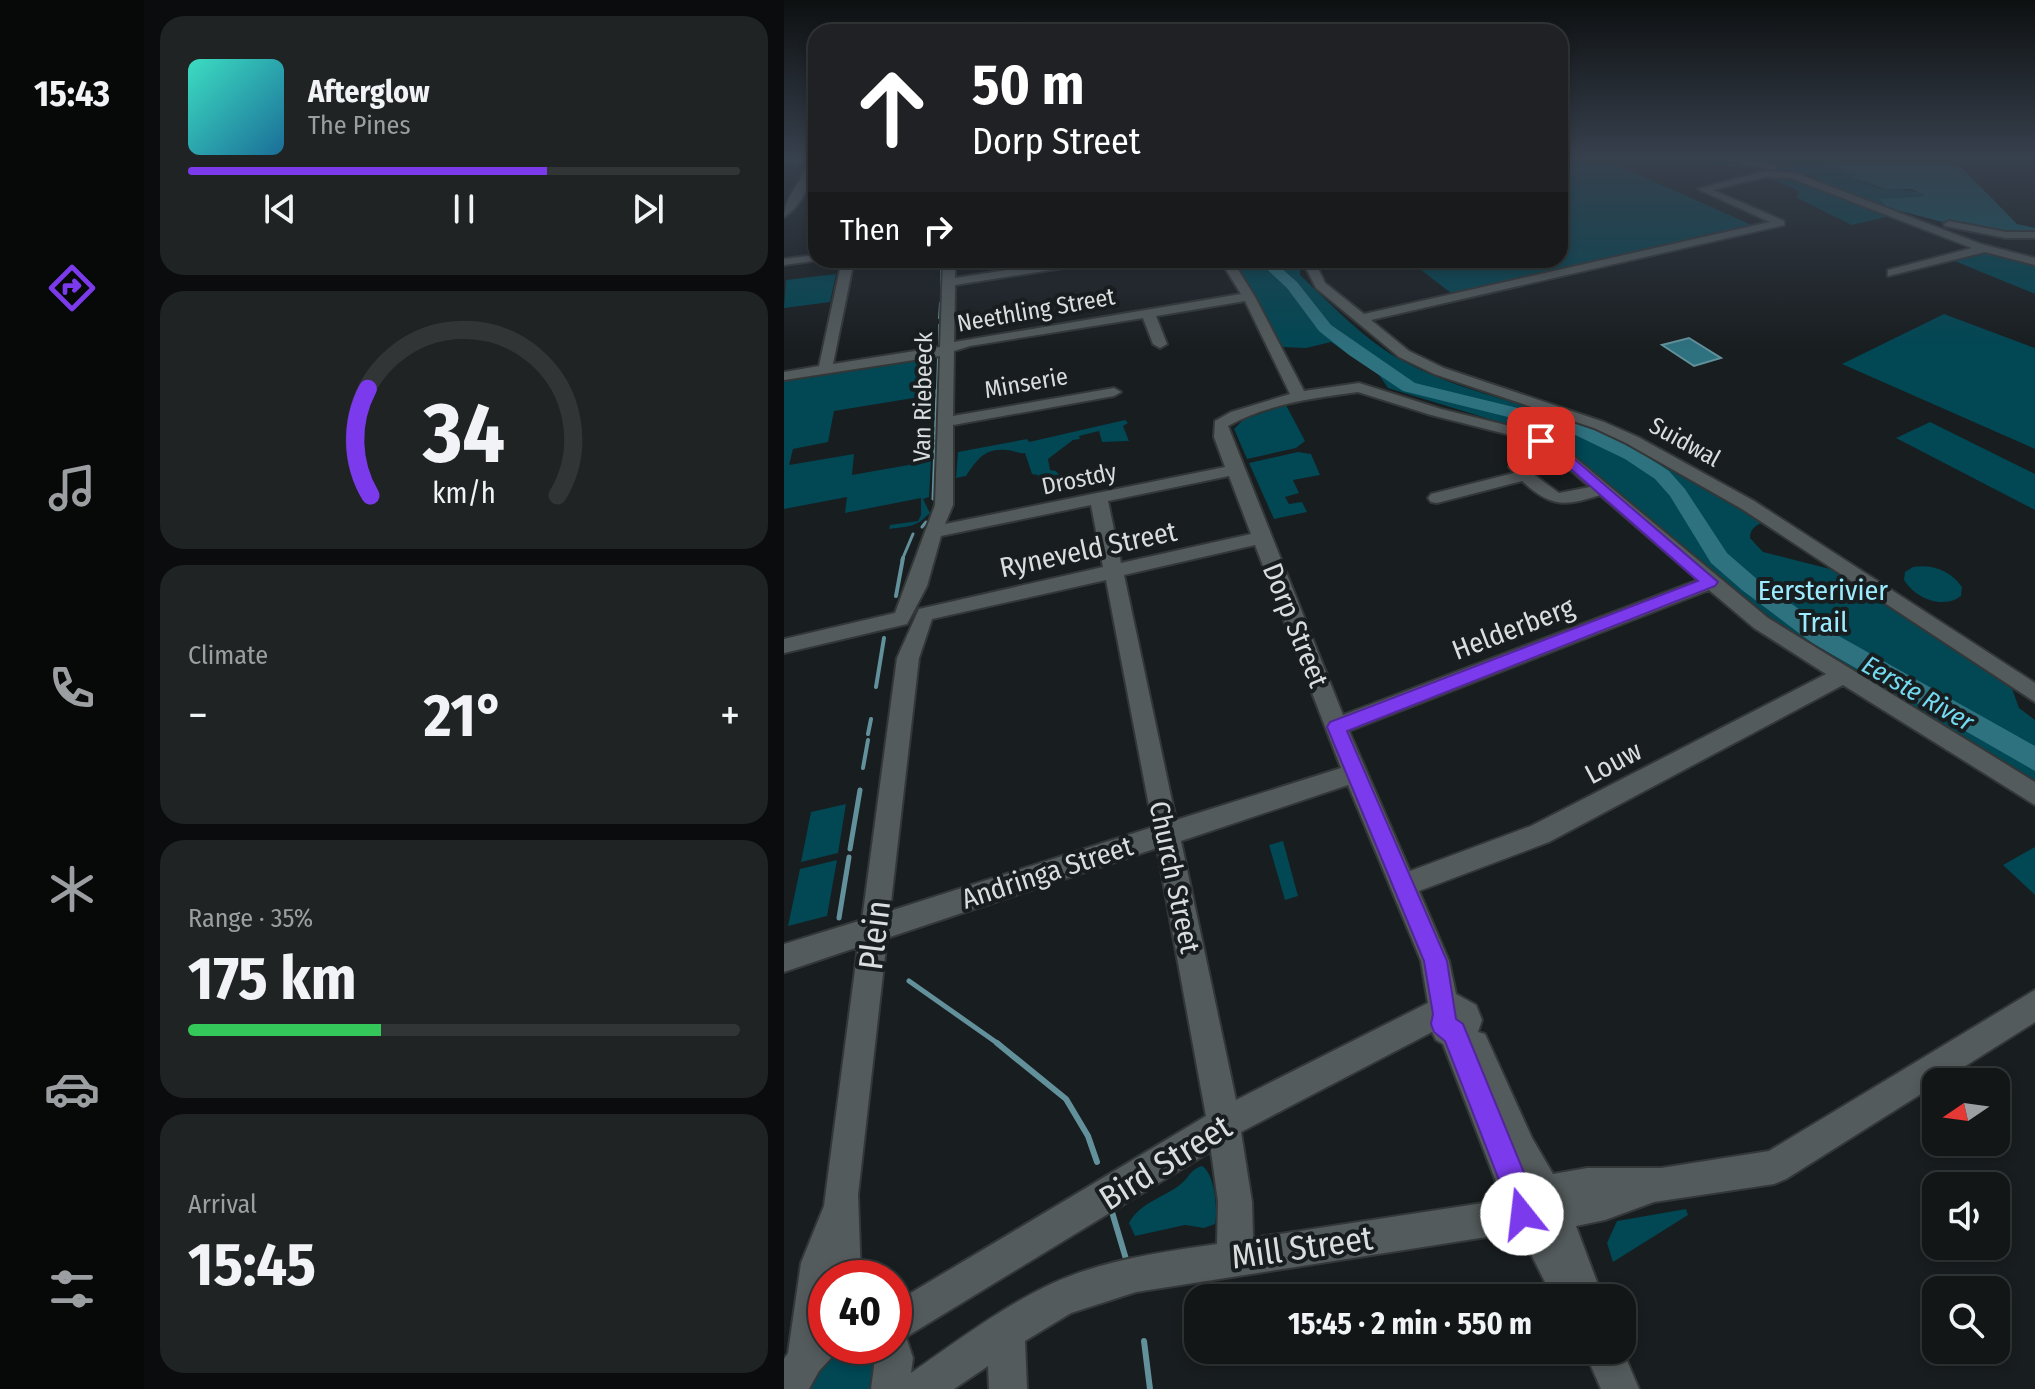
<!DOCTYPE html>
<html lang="en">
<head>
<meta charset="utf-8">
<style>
	body { margin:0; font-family:"Fira Sans Condensed",sans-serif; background:#1f2324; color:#f1f3f6; height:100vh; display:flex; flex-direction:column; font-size:30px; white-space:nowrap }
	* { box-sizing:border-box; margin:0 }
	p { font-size:26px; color:#9c9fa1 }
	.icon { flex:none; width:44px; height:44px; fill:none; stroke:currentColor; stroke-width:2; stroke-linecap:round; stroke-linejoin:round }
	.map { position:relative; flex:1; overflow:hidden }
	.panel { display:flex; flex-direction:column; gap:16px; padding:16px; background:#0a0c0d; width:640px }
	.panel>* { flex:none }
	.banner { position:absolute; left:24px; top:24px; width:760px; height:244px; border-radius:24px; box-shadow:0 4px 12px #0003,0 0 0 2px #313536; background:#202124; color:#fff; overflow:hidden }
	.needle { width:52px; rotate:257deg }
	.controls { position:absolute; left:1138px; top:1068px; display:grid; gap:16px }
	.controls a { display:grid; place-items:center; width:88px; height:88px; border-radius:16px; background:#121617; box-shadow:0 4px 12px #0003,0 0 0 2px #313536; font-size:40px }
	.speed { position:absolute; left:24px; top:1260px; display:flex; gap:16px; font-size:40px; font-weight:700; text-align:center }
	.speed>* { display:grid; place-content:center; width:104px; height:104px; border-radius:50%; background:#121617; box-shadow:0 4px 12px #0003,0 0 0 2px #313536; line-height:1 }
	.speed .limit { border:12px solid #d22; background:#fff; color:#111 }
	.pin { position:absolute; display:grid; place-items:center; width:68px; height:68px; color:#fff; margin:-34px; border-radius:16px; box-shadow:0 4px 12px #0006 }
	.me { position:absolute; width:88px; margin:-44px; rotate:344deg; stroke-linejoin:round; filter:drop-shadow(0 0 6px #0008) }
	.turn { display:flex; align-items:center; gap:28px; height:168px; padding:0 32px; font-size:36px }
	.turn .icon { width:104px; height:104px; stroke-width:2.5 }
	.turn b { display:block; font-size:56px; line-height:68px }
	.then { display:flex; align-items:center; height:76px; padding:0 32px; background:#0003; gap:16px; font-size:30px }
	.big { font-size:60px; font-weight:700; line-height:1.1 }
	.panel .tile { flex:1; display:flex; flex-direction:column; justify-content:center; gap:12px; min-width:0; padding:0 28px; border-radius:24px; background:#1f2324 }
	.panel .dial { align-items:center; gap:0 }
	.dial svg { height:208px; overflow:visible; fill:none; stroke:#313536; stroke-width:7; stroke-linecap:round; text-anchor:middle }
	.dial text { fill:#f1f3f6; stroke:none }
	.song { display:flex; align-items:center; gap:24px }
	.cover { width:96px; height:96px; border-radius:12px; background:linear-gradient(135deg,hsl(170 70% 55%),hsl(200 70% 35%)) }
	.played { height:8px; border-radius:4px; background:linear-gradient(90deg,#7c3aed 65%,#313536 65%) }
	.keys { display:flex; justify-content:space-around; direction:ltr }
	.heat { display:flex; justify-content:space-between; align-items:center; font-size:44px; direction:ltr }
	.charge { height:12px; border-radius:6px; background:linear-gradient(90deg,#34c759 35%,#313536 0) }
	.trip { position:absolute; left:400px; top:1284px; width:452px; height:80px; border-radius:24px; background:#121617; box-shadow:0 4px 12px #0003,0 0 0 2px #313536; font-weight:700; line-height:80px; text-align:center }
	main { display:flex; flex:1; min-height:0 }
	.dock { display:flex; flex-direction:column; width:144px; justify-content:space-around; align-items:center; background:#070909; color:#9c9fa1 }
	.dock .icon { width:56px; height:56px }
	.dock .active { color:#7c3aed }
	.dock b { font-size:36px; color:#f1f3f6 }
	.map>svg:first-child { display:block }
	.green { fill:#014754 }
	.forest { fill:#135b69 }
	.water { fill:#2e717f; stroke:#62919c; stroke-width:2 }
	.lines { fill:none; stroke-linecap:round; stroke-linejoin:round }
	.stream-far4 { stroke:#62919c; stroke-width:2 }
	.stream-far3 { stroke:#62919c; stroke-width:3 }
	.stream-far2 { stroke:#62919c; stroke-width:4 }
	.stream-far1 { stroke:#62919c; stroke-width:5 }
	.stream { stroke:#62919c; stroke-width:6 }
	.river { fill:#2e717f; fill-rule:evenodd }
	.minor-casing { stroke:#333738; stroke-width:4 }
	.minor { fill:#545b5c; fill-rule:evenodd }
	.route { fill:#7c3aed; stroke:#51269a; stroke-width:2 }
	.labels { text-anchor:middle; stroke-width:8; stroke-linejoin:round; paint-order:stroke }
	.far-street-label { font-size:24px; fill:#daddde; stroke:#181d1f }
	.far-water-label { font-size:26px; font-style:italic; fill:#74daf1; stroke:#181d1f }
	.street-label { font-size:28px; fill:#daddde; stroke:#181d1f }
	.park-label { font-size:28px; fill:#9debfe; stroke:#181d1f }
	.near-street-label { font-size:34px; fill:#daddde; stroke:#181d1f }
</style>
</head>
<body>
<main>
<nav class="dock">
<b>15:43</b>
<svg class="icon active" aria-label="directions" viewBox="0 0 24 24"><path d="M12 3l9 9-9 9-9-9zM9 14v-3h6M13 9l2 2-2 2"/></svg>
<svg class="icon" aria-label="music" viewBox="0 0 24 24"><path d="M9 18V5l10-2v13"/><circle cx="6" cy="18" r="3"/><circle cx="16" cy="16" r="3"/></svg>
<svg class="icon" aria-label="phone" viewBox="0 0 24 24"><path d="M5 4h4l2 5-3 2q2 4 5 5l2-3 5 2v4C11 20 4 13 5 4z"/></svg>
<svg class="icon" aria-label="climate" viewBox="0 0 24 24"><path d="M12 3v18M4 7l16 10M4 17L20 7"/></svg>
<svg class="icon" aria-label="car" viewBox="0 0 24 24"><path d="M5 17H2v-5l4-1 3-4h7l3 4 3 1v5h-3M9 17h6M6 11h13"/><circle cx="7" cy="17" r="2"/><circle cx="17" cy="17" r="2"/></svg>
<svg class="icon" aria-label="filters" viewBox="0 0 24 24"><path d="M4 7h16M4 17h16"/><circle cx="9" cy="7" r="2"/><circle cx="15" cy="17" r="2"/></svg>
</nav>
<section class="panel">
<div class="tile">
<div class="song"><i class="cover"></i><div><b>Afterglow</b><p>The Pines</p></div></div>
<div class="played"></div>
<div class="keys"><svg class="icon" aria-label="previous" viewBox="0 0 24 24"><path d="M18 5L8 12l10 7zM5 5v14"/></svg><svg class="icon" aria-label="pause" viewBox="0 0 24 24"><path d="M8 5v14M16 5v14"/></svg><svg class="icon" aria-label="next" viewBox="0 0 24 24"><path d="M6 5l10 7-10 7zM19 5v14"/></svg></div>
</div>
<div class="tile dial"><svg viewBox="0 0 100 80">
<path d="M14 69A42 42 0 1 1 86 69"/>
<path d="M14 69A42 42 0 0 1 13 28" stroke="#7c3aed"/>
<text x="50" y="56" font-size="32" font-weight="700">34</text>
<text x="50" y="72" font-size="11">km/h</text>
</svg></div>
<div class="tile"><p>Climate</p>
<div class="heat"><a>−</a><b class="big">21°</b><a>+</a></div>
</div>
<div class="tile"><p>Range · 35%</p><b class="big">175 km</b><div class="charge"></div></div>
<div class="tile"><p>Arrival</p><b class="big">15:45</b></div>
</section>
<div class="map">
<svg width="1251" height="1389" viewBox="0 0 1251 1389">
	<rect width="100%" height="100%" fill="#181d1f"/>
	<path class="green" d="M776 156C790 156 801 159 815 157L970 226 843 257 667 293 624 260H776Z
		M907 156C956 156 1003 156 1051 166 1068 170 1081 187 1101 189 1117 190 1126 188 1143 196L1108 198 1103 208 1064 195 1026 175 920 163Z
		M983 177 1003 178 1106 216 1068 225 1013 198 1015 191Z
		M1205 251 1251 264V294L1168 260Z
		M446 260H517L516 275C548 305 580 340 619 361 685 397 763 406 832 436 881 457 934 494 981 521 973 525 966 528 966 538L979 552 1054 571 1227 686 1235 708 1251 720V784L989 620 764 437 604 388 595 375 547 342 522 348 496 347Z
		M52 274 46 302 0 308 2 280Z
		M1160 314 1251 348V449L1058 364Z
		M151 357 148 395 50 411 44 442 9 449 5 465 70 454 68 475 147 461 145 497 139 499 146 513C131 528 126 526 105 529L106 525 134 521 137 515V498L61 513 63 497 0 509V381Z
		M502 405 521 441 512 448 463 459 450 429 460 419Z
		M341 420 344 423 339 426 345 441 318 442 315 431 295 436 296 439 289 440 264 459 266 470 272 471 288 491 258 497 254 475 248 474 241 453C234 454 230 450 222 450 200 448 193 460 182 476L172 478 174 452 243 439 245 442Z
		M1146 422 1251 474V510L1112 438Z
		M514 452 527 454 536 475 509 480 515 493 501 497 505 504 518 502 523 512 490 519 465 463Z
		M1129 567C1149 564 1167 571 1178 587L1177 596C1159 610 1131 598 1120 580L1121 572Z
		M62 804 54 853 17 862 27 812Z
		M499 841 514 896 501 900 485 845Z
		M1251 847V895L1219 865Z
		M53 860 43 916 4 926 16 869Z
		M418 1166C431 1174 434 1209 431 1224L420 1228 401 1225 351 1236 345 1223C356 1202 382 1197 398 1183 406 1176 407 1169 418 1166Z
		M902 1209 904 1215 829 1262 823 1243 833 1221Z
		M56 1346H80C95 1358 92 1371 89 1389H16Z"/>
	<path class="forest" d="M970 156H1148L1179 169 1233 224 1251 228V234C1202 238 1150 218 1103 208L1096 199 1141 196 1128 189H1101L1073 179 1053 167Z"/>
	<path class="water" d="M905 338 937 358 910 366 878 345Z"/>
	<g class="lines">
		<path class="stream-far4" d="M157 260V273
			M157 275V288
			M155 318 156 303
			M155 325V346
			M153 392 154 358"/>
		<path class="stream-far3" d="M149 499 153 390
			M138 527 142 522
			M118 560 129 534"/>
		<path class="stream-far2" d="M112 596 119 558
			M92 687 100 638
			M84 734 87 719
			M79 768 84 740"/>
		<path class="stream-far1" d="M66 849 76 790
			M55 918 65 857
			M125 981 216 1045"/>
		<path class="stream" d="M213 1043 282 1099 304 1136 313 1162
			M328 1212 342 1259
			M360 1341 366 1389"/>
		<path class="river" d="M473 260H488L513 282 547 325 631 383 799 424 855 451 885 471 901 489 943 553 974 580 1046 631 1251 746V771L1028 643 958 590 927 563 886 496 871 479 841 459 785 432 619 391 565 355 535 331 503 288Z"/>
		<g class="minor-casing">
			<path id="minor" d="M32 156C32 176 18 206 0 217 0 199 19 179 26 161L0 164V158Z
				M928 156H945L995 167 990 170Z
				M981 171 1011 173 1197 244 1251 258V265L1201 252 1104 276V270L1188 248 1007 178 981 177 929 190 1000 221V225L587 320 625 351 660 368 820 422 854 437 970 501 1251 683V702L958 509 842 443 810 428 650 374 615 357 532 288 518 260H530L541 283 580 314 986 222 914 189Z
				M1165 221 1222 232H1251V238H1222L1161 226 1160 224Z
				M32 255V260H36L0 265V259Z
				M58 260H70L49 364 156 347 159 260H171V278L288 260H317L311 263 171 285 170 342 457 294 436 260H448L471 297 520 391 575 383 657 409 754 433 789 456 984 618 1251 782V805L1059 685 765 842 635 891 665 961 672 994 692 1005 698 1020 694 1032 701 1034 748 1138 769 1174 803 1168H877L985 1151 1251 990V1022L1002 1179 990 1184 870 1202 821 1220 792 1226 819 1298H769L740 1240 728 1233 352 1292 287 1313 241 1341 243 1389H205L204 1366 170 1389H87L91 1358 88 1346H110V1303L422 1116 373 848 103 938 74 1195 77 1278H42V1346H58L35 1371 25 1389H0V1359L4 1353 17 1263 40 1206 74 947 0 972V944L78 920 113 658 135 609 319 567 307 505 157 536 143 586 123 624 0 653V639L111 613 151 505 156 356 0 380V372L35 366ZM461 301 506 394 447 412 431 421 430 437 441 467 161 524 169 505V425L330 396 337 392 330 388 169 416 170 351 186 346 359 318 369 344 376 348 383 344 372 316ZM574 392 647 415 742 439 777 462 806 487 775 493 733 462 725 467 730 473 647 494 644 498 647 502 653 503 738 481C766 507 780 507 816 495L914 580 559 715 444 426C483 404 530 398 574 392ZM445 476 467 534 337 563 324 501ZM471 545 557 768 392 820 340 575ZM322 580 369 827 106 911 135 658 148 619ZM925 590 970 628 1042 674 747 826 626 871 565 731ZM564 785 637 961 644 1003 452 1100 397 841ZM648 1032 652 1040 659 1044 719 1200 469 1238 468 1202 457 1132ZM427 1151 434 1202 433 1244C377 1252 319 1260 267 1284 218 1307 172 1342 127 1373L129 1358 122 1337ZM754 1204 758 1206 756 1210 753 1209Z
				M838 1349 855 1389H817L800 1350Z"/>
		</g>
		<use href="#minor" class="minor"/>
	</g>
	<linearGradient id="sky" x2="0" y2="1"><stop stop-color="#0d1011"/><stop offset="0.45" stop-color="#37404d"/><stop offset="1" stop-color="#37404d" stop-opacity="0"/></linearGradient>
	<rect width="1251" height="350" fill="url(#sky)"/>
	<path class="route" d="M752 438H762L788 457 934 582 931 586 563 731 663 961 672 1019 679 1024 743 1180 752 1214 748 1224 738 1228 728 1224 715 1180 661 1041 650 1032 647 1024 649 1014 640 961 543 727 546 722 914 581 779 462 752 443Z"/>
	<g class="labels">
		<g class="far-street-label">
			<text transform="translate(252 310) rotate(-10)" y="8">Neethling Street</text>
			<text transform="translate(242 383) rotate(-10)" y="8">Minserie</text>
			<text transform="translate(139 397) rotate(-89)" y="8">Van Riebeeck</text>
			<text transform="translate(901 442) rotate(29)" y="8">Suidwal</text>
			<text transform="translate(295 479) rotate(-12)" y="8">Drostdy</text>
		</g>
		<g class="far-water-label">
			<text transform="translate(1134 693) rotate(30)" y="9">Eerste River</text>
		</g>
		<g class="street-label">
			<text transform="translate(304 549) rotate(-12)" y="10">Ryneveld Street</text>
			<text transform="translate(512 625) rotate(68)" y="10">Dorp Street</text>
			<text transform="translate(729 628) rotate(-21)" y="10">Helderberg</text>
			<text transform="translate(829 762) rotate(-28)" y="10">Louw</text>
			<text transform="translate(263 872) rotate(-18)" y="10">Andringa Street</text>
			<text transform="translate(391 877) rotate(78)" y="10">Church Street</text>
		</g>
		<g class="park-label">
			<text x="1039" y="600">Eersterivier<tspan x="1039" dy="32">Trail</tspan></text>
		</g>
		<g class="near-street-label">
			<text transform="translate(90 935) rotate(-83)" y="12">Plein</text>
			<text transform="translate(381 1162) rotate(-32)" y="12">Bird Street</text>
			<text transform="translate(518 1247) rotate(-8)" y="12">Mill Street</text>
		</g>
	</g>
</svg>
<div class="controls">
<a><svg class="needle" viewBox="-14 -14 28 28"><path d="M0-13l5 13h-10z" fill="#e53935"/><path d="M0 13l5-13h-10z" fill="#9c9fa1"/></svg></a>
<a><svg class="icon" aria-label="sound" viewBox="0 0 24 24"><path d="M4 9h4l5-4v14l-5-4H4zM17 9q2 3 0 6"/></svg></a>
<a><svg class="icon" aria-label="search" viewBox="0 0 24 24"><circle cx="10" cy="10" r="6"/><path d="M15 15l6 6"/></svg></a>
</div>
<div class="speed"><div class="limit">40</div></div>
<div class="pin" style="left:757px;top:441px;background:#d93025"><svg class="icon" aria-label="arrive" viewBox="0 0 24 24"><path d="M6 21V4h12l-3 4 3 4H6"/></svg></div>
<svg class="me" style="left:738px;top:1214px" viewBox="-20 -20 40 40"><circle r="19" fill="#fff"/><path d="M0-13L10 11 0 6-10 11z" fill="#7c3aed"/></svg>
<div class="trip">15:45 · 2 min · 550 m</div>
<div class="banner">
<div class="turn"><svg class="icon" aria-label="ahead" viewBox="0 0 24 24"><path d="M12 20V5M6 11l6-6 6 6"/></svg><div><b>50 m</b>Dorp Street</div></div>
<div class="then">Then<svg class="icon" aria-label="right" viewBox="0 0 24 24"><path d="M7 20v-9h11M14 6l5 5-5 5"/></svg></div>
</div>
</div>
</main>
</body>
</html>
